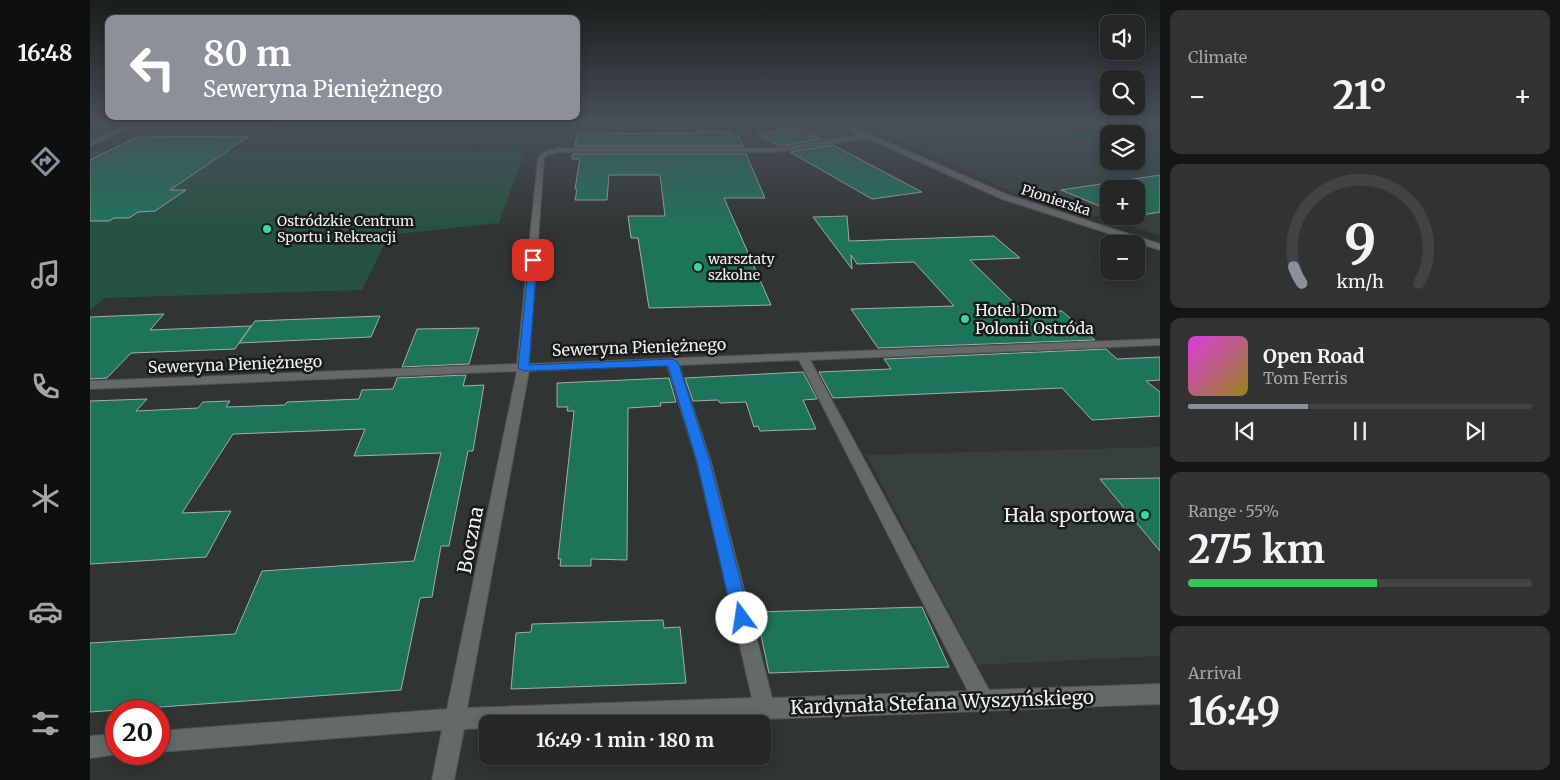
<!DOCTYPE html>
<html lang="en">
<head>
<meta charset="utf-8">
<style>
	body { margin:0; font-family:Merriweather,serif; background:#303332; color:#f1f3f6; height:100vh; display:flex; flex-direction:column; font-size:19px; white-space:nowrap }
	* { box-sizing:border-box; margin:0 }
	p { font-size:16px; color:#a3a5a7 }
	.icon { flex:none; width:28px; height:28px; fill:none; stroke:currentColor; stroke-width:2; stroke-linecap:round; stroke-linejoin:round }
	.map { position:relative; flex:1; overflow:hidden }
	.side { display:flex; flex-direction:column; gap:10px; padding:10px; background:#141515; width:400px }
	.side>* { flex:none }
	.guide { position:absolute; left:15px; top:15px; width:475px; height:105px; border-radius:10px; box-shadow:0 2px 12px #0003,0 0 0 1px #414443; background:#8c9099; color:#fff; overflow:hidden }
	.buttons { position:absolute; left:1010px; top:15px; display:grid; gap:10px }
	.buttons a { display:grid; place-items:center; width:45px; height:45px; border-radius:10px; background:#242726; box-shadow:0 2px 12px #0003,0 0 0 1px #414443; font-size:25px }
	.speed { position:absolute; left:15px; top:700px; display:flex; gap:10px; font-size:25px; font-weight:700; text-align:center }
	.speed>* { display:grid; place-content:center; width:65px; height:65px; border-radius:50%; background:#242726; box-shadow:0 2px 12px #0003,0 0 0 1px #414443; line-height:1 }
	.speed .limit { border:8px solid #d22; background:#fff; color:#111 }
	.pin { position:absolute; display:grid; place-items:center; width:42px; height:42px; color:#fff; margin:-21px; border-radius:10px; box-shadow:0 2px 8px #0006 }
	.me { position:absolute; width:55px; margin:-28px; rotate:346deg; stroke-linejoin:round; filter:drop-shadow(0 0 4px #0008) }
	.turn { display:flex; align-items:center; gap:18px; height:105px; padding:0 15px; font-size:22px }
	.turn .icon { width:65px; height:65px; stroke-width:2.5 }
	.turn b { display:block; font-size:35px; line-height:42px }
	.big { font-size:38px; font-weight:700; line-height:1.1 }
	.side .card { flex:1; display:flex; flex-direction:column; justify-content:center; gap:8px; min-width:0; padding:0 18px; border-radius:10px; background:#303332 }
	.side .dial { align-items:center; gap:0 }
	.dial svg { height:130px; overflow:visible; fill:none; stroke:#414443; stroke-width:7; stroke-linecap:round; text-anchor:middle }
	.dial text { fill:#f1f3f6; stroke:none }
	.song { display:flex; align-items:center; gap:15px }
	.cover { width:60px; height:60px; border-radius:8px; background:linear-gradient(135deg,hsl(300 70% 55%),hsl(50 70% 35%)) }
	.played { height:5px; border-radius:2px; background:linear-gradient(90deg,#8c9099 35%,#414443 35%) }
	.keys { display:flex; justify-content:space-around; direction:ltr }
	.heat { display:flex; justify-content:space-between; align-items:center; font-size:28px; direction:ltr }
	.charge { height:8px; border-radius:4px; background:linear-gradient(90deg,#34c759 55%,#414443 0) }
	.trip { position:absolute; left:389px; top:715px; width:292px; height:50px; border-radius:10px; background:#242726; box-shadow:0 2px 12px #0003,0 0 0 1px #414443; font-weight:700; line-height:50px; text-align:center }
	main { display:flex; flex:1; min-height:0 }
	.tabs { display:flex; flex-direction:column; width:90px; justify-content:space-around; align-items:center; background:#0e100f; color:#a3a5a7 }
	.tabs .icon { width:35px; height:35px }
	.tabs .active { color:#8c9099 }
	.tabs b { font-size:22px; color:#f1f3f6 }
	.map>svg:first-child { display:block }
	.built { fill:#36413c; fill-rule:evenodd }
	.green { fill:#255241 }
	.building { fill:#1d7559; stroke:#a6aca9 }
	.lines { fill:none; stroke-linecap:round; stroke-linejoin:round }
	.minor-casing { stroke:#505352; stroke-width:2 }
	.minor { fill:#656a68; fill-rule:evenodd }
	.route { fill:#1a73e8; stroke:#114b97 }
	.poi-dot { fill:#3bd4a4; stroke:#191b1a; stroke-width:2 }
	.labels { text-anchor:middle; stroke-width:5; stroke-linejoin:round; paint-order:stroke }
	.far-street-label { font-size:14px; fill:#eef1f0; stroke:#191b1a }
	.far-poi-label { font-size:14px; fill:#eef1f0; stroke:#191b1a; text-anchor:start }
	.poi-label { font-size:16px; fill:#eef1f0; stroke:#191b1a; text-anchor:start }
	.street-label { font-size:16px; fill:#eef1f0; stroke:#191b1a }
	.near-poi-label { font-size:19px; fill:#eef1f0; stroke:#191b1a; text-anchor:end }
	.near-street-label { font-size:19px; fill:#eef1f0; stroke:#191b1a }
</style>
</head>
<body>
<main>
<nav class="tabs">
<b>16:48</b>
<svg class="icon active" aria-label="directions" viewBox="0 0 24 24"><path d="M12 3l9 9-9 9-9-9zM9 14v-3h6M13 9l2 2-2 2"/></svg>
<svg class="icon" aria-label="music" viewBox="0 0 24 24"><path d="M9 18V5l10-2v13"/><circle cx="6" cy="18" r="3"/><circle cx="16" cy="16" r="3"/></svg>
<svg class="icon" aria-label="phone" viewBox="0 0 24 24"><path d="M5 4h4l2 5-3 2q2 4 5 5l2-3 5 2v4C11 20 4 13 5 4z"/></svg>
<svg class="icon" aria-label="climate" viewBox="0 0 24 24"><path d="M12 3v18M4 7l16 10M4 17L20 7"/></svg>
<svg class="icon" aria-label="car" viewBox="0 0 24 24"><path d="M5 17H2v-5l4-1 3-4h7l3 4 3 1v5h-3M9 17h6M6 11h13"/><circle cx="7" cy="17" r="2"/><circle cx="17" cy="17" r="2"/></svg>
<svg class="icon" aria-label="filters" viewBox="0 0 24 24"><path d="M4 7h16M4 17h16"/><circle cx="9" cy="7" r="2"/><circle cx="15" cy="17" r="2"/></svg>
</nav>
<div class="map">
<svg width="1070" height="780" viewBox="0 0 1070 780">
	<rect width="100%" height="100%" fill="#303432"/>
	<path class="built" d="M875 126 912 140 957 134H972L1019 151V161H1046L1070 170V235L922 192 799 135ZM1019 189H1046V216H1019Z
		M1070 447V656L887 665 776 455Z"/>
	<path class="green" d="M773 122H962L988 134 1039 131 1070 139V170L1046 161V134H1019V151L972 134H957L912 140 875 126 799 135Z
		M359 150 434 153 409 223 299 235 272 290 15 298 0 310V152L3 151Z"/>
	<path class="building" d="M706 128 731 139 689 146 668 134Z
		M607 131 640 132 646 138 649 137 653 146H485L487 134 608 133Z
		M49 136 158 137 80 190H96L65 211 48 212 39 218H24L19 221H0V160Z
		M743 145 779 164 832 192 782 199 700 152Z
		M483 154H656L675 198H634L681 305 559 308 548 238H541L538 216H575L570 175H519L517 200H485L487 189H485L490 159H482Z
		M1070 175V212L1046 216V189H1019V210L971 190Z
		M757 216 759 241 904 236 930 258 880 260 927 306 939 305 945 312 972 311 1005 340 788 348 761 309 864 306 824 262 767 264 761 255 762 269 723 217Z
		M74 314 60 330 161 326 145 349 41 353 17 378 0 379V317Z
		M290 316 281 337 149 343 165 321Z
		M389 328 379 364 312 367 327 329Z
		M1016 349 1027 359 1070 357V380L1056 381 1070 392V416L1002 420 972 388 743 398 729 372 801 369 794 359Z
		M713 372 727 399 713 400 726 429 670 431 668 426 664 427 656 402 630 403 628 400 603 401 595 378Z
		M376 375 373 386 394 385 383 451H378L359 546H351L342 597 330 598 311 690 0 712V643L145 634 172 571 324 561 351 453 264 456 275 429 143 434 92 513 141 511 116 557 0 564V401L57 399 46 411 108 408 113 402 140 401 136 407 195 405 197 402 269 399 272 390 303 389 307 378Z
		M579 378 586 402 570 403 571 406 538 408 537 560 501 559V566H470L471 559H468L484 411H477L478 407H467V383Z
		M1070 478V551L1010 479Z
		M832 607 859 667 679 673 666 612Z
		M573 620 574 628 590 627 596 683 421 689 426 633 441 632 442 624Z"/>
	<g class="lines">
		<g class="minor-casing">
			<path id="minor" d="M743 122H752L918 195 1070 244V250L912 199 777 138 687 152H470L458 155 454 158 439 364 1070 339V345L720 360 899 690 1070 684V704C846 712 622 724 398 724V728L374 729 364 780H342L352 730 69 752V731L357 709 427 371 0 389V381L427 364 448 158 454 152 470 148H687L770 135ZM709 360 878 691 682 698 621 462 589 365ZM577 365 607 462 662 698 377 708 439 371Z
				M38 124H177L180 126 177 128H39L0 146V142Z
				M26 734V754H31L0 758V736Z"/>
		</g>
		<use href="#minor" class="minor"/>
	</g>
	<linearGradient id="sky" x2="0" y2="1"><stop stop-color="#1a1d1c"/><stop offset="0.53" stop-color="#48505a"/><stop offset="1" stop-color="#48505a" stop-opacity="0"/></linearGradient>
	<rect width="1070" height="232" fill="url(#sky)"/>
	<path class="route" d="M443 257 447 260 439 365 582 359 588 362 620 462 660 618 658 624 652 626 646 624 643 618 607 462 578 366 434 371 428 368 439 260Z"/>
	<g class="poi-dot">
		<circle cx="177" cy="229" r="5"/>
		<circle cx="608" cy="267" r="5"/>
		<circle cx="875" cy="319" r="5"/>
		<circle cx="1055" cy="515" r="5"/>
	</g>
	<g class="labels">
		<g class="far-street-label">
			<text transform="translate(966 200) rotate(18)" y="5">Pionierska</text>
		</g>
		<g class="far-poi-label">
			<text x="187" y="226">Ostródzkie Centrum<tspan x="187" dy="16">Sportu i Rekreacji</tspan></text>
			<text x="618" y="264">warsztaty<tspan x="618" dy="16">szkolne</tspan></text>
		</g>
		<g class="poi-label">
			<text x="885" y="316">Hotel Dom<tspan x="885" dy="18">Polonii Ostróda</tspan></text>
		</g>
		<g class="street-label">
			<text transform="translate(549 347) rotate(-2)" y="6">Seweryna Pieniężnego</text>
			<text transform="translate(145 364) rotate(-2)" y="6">Seweryna Pieniężnego</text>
		</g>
		<g class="near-poi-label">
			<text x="1045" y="522">Hala sportowa</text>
		</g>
		<g class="near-street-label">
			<text transform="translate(380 540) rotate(-79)" y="7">Boczna</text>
			<text transform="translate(852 702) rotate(-2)" y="7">Kardynała Stefana Wyszyńskiego</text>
		</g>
	</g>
</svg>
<div class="buttons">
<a><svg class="icon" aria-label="sound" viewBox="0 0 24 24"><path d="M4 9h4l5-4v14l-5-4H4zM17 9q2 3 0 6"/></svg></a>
<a><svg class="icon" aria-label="search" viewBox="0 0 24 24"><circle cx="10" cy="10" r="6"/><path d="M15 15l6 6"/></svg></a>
<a><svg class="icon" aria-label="layers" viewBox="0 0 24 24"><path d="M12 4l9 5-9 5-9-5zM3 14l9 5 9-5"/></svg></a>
<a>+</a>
<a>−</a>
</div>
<div class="speed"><div class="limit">20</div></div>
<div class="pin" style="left:443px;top:260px;background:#d93025"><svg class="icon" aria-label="arrive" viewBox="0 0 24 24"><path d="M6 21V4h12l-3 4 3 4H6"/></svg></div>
<svg class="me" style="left:652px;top:618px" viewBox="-20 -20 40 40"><circle r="19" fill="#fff"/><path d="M0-13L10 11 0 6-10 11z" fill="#1a73e8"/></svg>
<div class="trip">16:49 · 1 min · 180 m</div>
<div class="guide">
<div class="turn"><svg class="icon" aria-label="left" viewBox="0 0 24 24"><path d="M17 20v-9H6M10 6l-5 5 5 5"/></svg><div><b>80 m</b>Seweryna Pieniężnego</div></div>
</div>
</div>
<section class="side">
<div class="card"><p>Climate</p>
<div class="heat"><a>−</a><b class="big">21°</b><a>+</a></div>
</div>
<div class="card dial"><svg viewBox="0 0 100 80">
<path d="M14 69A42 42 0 1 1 86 69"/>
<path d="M14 69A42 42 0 0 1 9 59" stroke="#8c9099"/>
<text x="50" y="56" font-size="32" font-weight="700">9</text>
<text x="50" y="72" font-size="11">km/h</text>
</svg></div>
<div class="card">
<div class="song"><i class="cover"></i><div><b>Open Road</b><p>Tom Ferris</p></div></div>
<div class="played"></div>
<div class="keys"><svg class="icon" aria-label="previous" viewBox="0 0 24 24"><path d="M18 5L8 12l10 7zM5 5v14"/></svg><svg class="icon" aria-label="pause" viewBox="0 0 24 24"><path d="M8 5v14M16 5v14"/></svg><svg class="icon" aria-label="next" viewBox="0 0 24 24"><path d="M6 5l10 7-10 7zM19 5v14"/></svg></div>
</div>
<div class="card"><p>Range · 55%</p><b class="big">275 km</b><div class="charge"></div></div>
<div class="card"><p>Arrival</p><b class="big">16:49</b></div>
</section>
</main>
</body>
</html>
